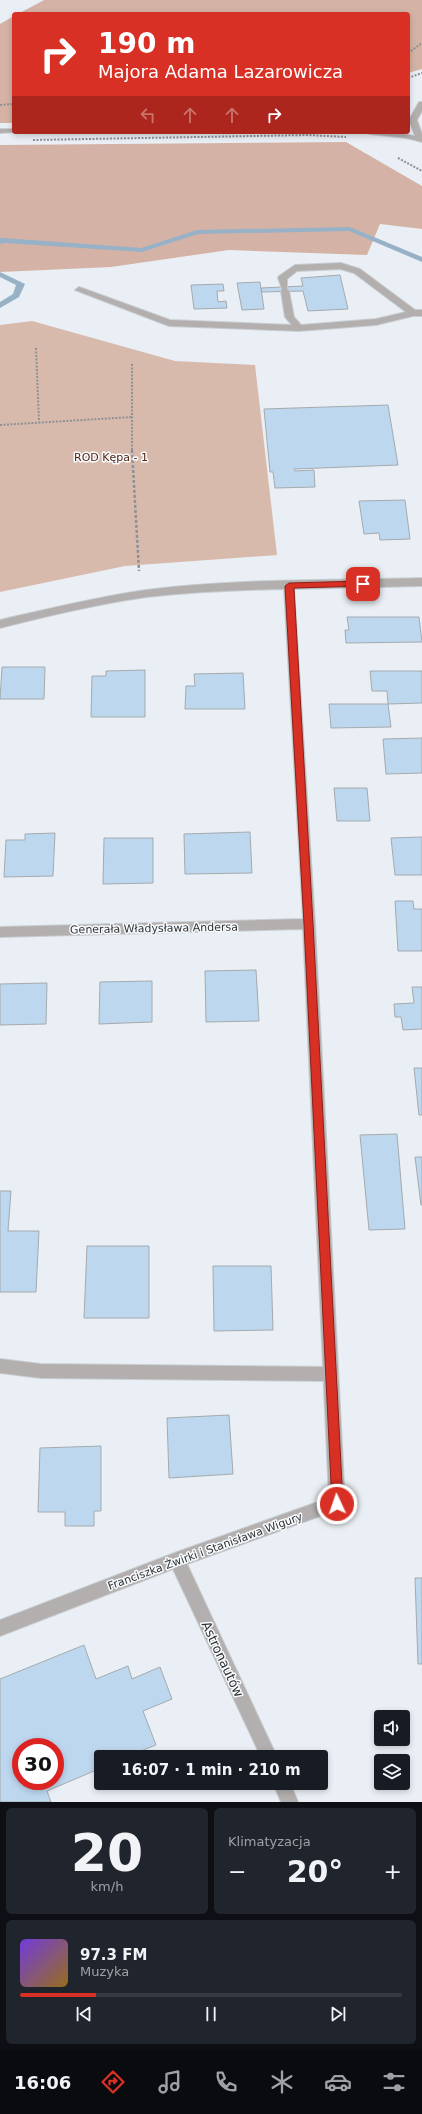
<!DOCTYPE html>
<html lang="pl">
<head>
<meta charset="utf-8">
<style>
	body { margin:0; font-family:"DejaVu Sans",sans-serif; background:#20242c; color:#f1f3f6; height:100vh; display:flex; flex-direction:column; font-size:15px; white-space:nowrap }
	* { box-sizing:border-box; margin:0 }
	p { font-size:13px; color:#9ea1a6 }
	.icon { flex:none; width:22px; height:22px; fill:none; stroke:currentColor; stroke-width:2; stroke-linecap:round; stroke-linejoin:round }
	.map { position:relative; height:1802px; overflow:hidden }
	.panel { display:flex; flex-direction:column; gap:6px; padding:6px; background:#0d0f14; flex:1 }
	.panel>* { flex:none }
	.hud { position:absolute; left:12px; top:12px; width:398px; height:122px; border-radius:4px; box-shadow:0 2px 6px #0003; background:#d93025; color:#fff; overflow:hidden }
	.controls { position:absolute; left:374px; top:1710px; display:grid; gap:8px }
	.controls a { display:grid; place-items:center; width:36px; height:36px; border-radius:4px; background:#171b24; box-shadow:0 2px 6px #0003; font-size:20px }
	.speed { position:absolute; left:12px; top:1738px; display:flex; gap:8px; font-size:20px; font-weight:700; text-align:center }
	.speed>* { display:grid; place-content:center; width:52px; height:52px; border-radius:50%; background:#171b24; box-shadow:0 2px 6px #0003; line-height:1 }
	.speed .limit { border:6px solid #d22; background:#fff; color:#111 }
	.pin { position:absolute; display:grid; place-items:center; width:34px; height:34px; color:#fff; margin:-17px; border-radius:8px; box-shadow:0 2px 6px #0006 }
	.me { position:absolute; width:44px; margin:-22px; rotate:357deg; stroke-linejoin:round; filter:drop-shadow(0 0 3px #0008) }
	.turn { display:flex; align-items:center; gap:14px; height:84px; padding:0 20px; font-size:18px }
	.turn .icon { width:52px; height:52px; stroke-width:2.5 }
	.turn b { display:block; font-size:28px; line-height:34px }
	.lanes { display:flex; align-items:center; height:38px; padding:0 20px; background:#0003; justify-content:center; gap:20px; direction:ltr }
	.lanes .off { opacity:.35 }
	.big { font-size:30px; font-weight:700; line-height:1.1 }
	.panel .card { flex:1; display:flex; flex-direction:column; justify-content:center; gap:6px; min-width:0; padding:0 14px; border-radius:6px; background:#20242c }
	.panel .dial { align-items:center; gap:0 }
	.dial b { font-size:52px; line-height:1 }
	.song { display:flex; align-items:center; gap:12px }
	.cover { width:48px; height:48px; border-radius:6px; background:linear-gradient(135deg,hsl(260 70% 55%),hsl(40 70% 35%)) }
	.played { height:4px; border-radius:2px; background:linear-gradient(90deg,#d93025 20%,#363941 20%) }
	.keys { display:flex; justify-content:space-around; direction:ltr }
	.heat { display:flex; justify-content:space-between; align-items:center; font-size:22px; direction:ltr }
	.panel .tiles { flex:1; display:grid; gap:6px; grid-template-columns:1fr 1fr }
	.card:last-child { grid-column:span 2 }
	.trip { position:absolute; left:94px; top:1750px; width:234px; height:40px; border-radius:4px; background:#171b24; box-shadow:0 2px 6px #0003; font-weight:700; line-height:40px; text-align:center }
	.menu { display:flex; height:64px; justify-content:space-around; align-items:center; background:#090b0e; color:#9ea1a6 }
	.menu .icon { width:28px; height:28px }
	.menu .active { color:#d93025 }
	.menu b { font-size:18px; color:#f1f3f6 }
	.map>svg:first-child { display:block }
	.green { fill:#d8baad }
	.forest { fill:#d4b3a6 }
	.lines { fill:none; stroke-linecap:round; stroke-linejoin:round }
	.stream { fill:#97b1c6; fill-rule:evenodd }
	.building { fill:#bdd7ee; stroke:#a5aaae; fill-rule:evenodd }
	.service-casing { stroke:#c8cdd1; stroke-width:2 }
	.minor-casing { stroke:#c8cdd1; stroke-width:2 }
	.tertiary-casing { stroke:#c8cdd1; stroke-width:2 }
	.path-far1 { stroke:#8d9195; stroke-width:2; stroke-dasharray:2 1.5; stroke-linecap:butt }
	.path { stroke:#8d9195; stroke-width:2.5; stroke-dasharray:3 2; stroke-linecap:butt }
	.service { fill:#b2afae; fill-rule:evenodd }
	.minor { fill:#b2afae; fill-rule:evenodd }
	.tertiary { fill:#b2afae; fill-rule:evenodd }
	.route { fill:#d93025; stroke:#8d1f18 }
	.labels { text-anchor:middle; stroke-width:3; stroke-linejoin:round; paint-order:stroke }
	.park-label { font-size:11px; fill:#522612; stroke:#f9fcff }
	.street-label { font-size:11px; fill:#303234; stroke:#f9fcff }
	.near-street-label { font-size:13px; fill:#303234; stroke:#f9fcff }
</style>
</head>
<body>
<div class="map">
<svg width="422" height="1802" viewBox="0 0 422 1802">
	<rect width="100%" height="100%" fill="#e9eff4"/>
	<path class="green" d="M32 321 175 361 255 365 277 555 125 566 0 592V325Z"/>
	<path class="forest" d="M44 0H422V69L408 73V14H18Z
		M14 16V123H0V24Z
		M346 142 422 186V229L380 224 367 255 229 250 111 267 0 272V145Z"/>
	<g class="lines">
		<path class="stream" d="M350 227 422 257V262L349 231 198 234 142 252 5 243 0 244V238H3L141 248 197 230Z
			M0 272 25 284 19 297 0 308V302L13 294 16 285 0 277Z"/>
	</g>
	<path class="building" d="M340 275 348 309 308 311 303 291 262 292 261 288 303 286 301 278Z
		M260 282 264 309 242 310 237 283Z
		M223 284 224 291H217L218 302 226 301 227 308 194 309 191 285Z
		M388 405 398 465 294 469 295 471 314 470 315 487 275 488 273 472H270L264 409Z
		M405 500 410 539 380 540 379 533 364 534 359 501Z
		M347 617H419L422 642 346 643 345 630H349Z
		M2 667H45L44 699H0Z
		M145 670V717H91L92 676H106V671Z
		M370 671H422V703L388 704 387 691H372Z
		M243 673 245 709H185L186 686H195L194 674Z
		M329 704H388L391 727 331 728Z
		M422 738V773L386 774 383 739Z
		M334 788H367L370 821H337Z
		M250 832 252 873 185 874 184 834Z
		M55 833 53 876 4 877 6 840H25V834Z
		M422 837V875H395L391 838Z
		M104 838H153V883L103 884Z
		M395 901H413L414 909H422V951H398Z
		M256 970 259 1021 206 1022 205 971Z
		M152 981V1022L99 1024 100 982Z
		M47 983 46 1024 0 1025V984Z
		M412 987H422V1029L403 1030 401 1017H395L394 1004 414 1003Z
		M414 1068H422V1115H419Z
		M397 1134 405 1229 369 1230 360 1135Z
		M415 1157H422V1205H421Z
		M0 1191H11L8 1231H39L36 1292H0Z
		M87 1246H149V1318H84Z
		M213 1266H271L273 1330 214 1331Z
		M229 1415 233 1474 169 1478 167 1418Z
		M101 1446V1511H94V1526H65V1512H38L40 1448Z
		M415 1578H422V1664H418Z
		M84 1645 96 1679 128 1666 132 1679 160 1667 172 1699 143 1711 156 1745 126 1757H101V1768L47 1791 51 1802H0V1679ZM21 1747H55V1781H21Z"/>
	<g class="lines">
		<g class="service-casing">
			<path id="service" d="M341 263 360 269 415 310H422V316H413L376 325 299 331 169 326 75 290 79 287 82 288 170 320 292 325 285 317 281 291 282 289 278 278 279 276 295 265ZM340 269 354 273 406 312 376 319 301 325 294 317 289 291 287 289V279L297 271Z
				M0 1359 41 1364 331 1367 336 1369 338 1374 336 1379 331 1381 41 1378 0 1373Z"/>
		</g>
		<g class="minor-casing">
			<path id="minor" d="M422 578V586L294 589 315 924 345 1503 342 1508 337 1510 187 1564 277 1757H261L173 1569 0 1636V1620L177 1552 329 1498 303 929 0 937V927L303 919 284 589C238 590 192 592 147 597 97 604 48 616 0 628V620C48 609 97 597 146 590 237 578 330 581 422 578Z
				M273 1783H290L298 1802H281Z"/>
		</g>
		<g class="tertiary-casing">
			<path id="tertiary" d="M419 102H422V111L417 120 422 134V142L406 138 370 134 366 132H392L415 136 409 120Z
				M0 129H14V132H17L0 133Z"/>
		</g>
		<path class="path-far1" d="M408 53 422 43
			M408 78 422 73
			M0 105 14 104
			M33 140 308 135 346 137
			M398 158 422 171
			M36 348 39 422
			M132 364V451
			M0 425 132 417"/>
		<path class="path" d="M132 450 139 571"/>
		<use href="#service" class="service"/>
		<use href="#minor" class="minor"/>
		<use href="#tertiary" class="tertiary"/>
	</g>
	<path class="route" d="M363 581 366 582V586L294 588 313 924 343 1504 341 1507 337 1509 333 1507 332 1504 304 924 285 586 289 583Z"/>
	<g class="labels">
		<g class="park-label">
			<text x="111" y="461">ROD Kępa - 1</text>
		</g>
		<g class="street-label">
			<text transform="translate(154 928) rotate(-1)" y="4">Generała Władysława Andersa</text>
			<text transform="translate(205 1551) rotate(-20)" y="4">Franciszka Żwirki i Stanisława Wigury</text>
		</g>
		<g class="near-street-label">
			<text transform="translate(223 1659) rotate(65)" y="5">Astronautów</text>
		</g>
	</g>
</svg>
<div class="controls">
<a><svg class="icon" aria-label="sound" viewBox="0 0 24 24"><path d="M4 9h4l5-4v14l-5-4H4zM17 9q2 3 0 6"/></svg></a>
<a><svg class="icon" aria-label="layers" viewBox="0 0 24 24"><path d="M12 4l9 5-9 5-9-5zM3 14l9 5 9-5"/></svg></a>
</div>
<div class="speed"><div class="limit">30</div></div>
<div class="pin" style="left:363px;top:584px;background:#d93025"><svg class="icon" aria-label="arrive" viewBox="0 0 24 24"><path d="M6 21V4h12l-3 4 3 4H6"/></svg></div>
<svg class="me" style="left:337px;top:1504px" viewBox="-20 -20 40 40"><circle r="17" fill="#d93025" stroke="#fff" stroke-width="3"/><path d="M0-11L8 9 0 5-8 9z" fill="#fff"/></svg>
<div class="trip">16:07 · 1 min · 210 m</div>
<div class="hud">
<div class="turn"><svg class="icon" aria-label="right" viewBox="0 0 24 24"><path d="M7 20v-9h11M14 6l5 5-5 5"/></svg><div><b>190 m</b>Majora Adama Lazarowicza</div></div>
<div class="lanes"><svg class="icon off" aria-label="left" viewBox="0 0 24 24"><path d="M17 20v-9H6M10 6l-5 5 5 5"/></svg><svg class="icon off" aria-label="ahead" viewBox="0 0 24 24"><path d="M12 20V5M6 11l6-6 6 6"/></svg><svg class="icon off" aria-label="ahead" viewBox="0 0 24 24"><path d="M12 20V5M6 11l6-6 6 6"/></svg><svg class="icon" aria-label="right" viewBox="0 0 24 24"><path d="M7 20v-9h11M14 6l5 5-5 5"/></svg></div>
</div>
</div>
<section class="panel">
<div class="tiles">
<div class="card dial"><b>20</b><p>km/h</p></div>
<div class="card"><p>Klimatyzacja</p>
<div class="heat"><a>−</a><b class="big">20°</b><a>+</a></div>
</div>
<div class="card">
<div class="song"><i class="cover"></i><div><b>97.3 FM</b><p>Muzyka</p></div></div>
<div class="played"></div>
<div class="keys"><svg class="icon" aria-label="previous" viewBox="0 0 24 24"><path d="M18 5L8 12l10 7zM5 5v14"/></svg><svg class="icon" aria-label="pause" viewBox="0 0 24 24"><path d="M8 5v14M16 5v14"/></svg><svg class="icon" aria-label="next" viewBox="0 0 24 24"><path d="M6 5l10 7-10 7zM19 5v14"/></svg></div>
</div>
</div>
</section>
<nav class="menu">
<b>16:06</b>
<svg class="icon active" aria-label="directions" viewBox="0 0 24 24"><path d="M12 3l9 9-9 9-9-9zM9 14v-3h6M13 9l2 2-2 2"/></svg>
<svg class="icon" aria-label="music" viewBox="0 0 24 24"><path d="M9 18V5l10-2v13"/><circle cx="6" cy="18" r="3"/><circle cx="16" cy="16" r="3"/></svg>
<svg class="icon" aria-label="phone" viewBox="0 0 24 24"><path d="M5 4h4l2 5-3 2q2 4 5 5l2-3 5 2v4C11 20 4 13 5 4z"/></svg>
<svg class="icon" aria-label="climate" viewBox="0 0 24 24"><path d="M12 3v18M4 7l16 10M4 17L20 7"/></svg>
<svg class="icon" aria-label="car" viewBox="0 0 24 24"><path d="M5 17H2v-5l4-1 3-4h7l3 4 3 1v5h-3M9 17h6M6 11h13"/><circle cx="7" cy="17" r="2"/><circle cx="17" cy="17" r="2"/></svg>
<svg class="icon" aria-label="filters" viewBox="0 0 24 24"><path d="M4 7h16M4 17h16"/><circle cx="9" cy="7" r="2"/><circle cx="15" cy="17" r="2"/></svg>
</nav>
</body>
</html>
